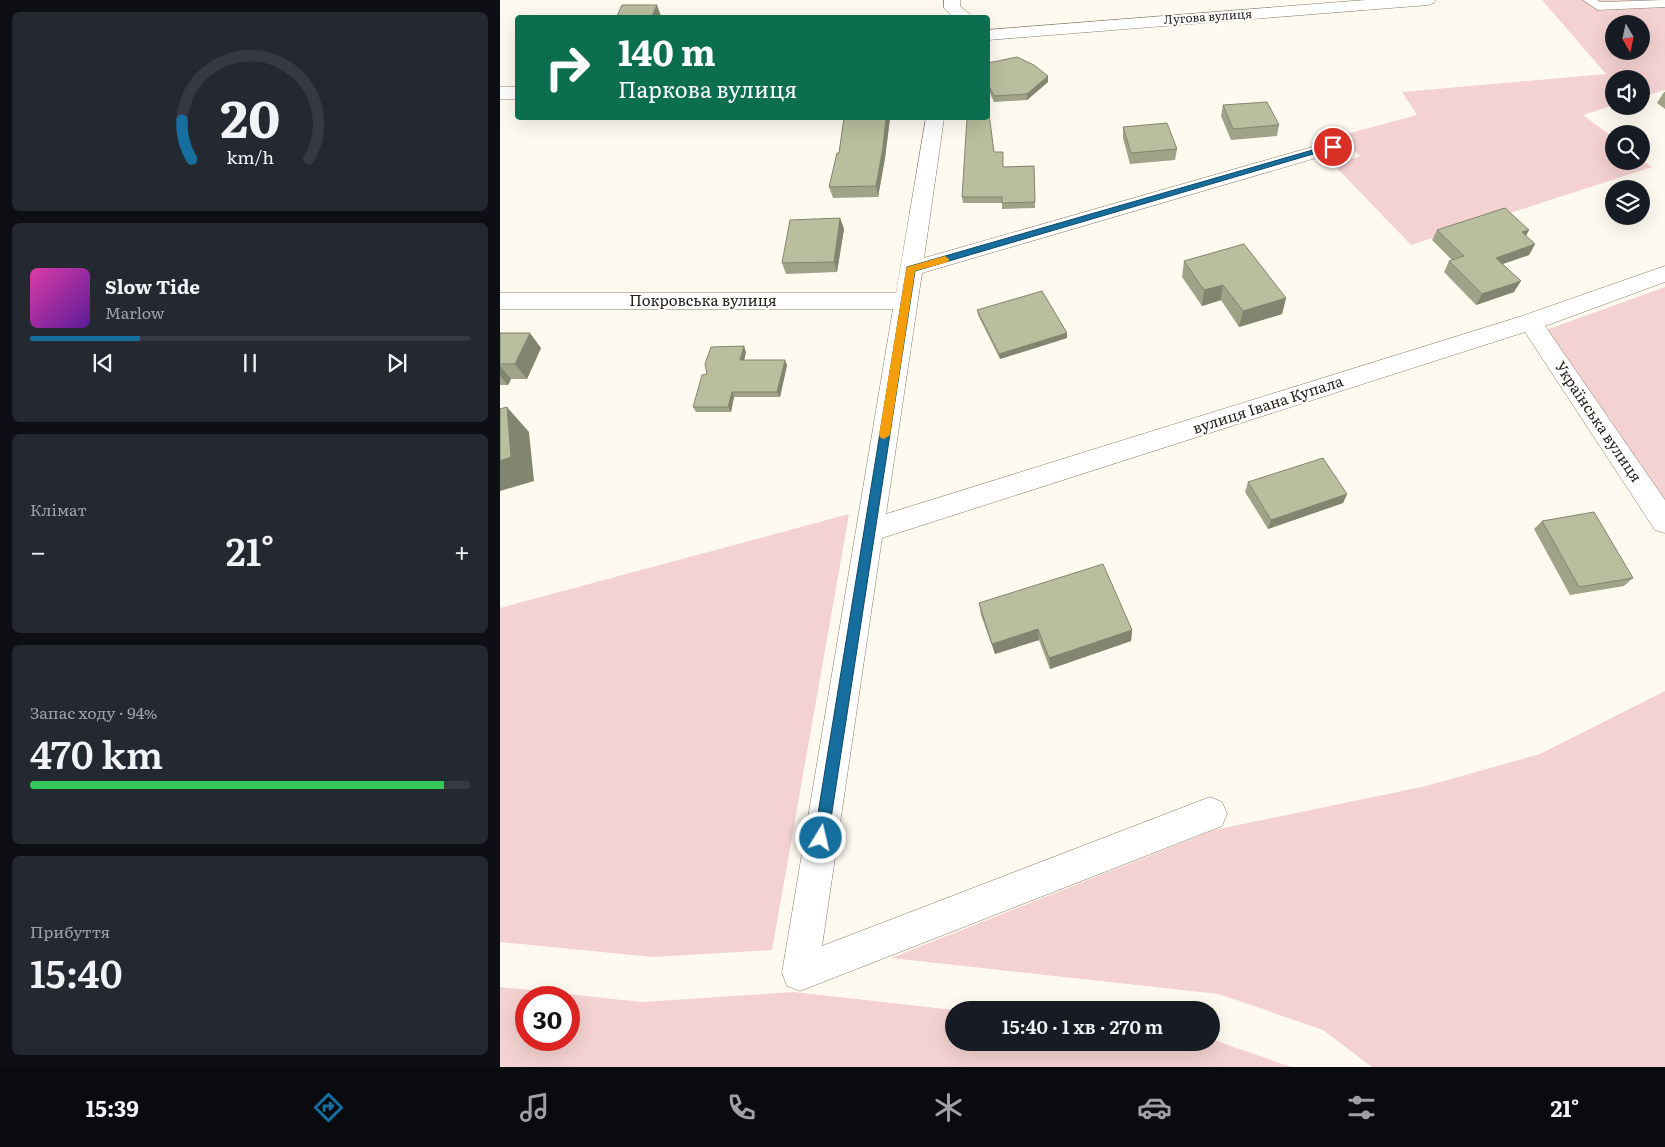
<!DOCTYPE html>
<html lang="uk">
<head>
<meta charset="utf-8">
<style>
	body { margin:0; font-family:Literata,serif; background:#242831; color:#f1f3f6; height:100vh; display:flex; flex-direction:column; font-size:19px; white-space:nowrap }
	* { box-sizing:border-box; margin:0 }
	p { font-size:16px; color:#9ea1a6 }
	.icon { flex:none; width:28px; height:28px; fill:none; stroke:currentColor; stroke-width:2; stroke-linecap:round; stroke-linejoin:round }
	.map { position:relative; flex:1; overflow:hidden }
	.side { display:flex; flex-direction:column; gap:12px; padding:12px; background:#0d0f14; width:500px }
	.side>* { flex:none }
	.top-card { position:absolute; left:15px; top:15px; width:475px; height:105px; border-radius:5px; box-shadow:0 5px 20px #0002; background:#0b6e4f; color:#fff; overflow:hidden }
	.needle { width:32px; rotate:171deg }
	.buttons { position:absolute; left:1105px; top:15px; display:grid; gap:10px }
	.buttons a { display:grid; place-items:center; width:45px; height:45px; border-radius:50%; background:#171b24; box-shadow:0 5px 20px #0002; font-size:25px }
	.speed { position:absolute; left:15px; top:986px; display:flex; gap:10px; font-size:25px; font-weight:700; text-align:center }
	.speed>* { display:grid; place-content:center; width:65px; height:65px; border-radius:50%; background:#171b24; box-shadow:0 5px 20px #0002; line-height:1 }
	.speed .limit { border:8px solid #d22; background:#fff; color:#111 }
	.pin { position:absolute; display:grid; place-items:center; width:42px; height:42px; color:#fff; margin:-21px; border:2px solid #fff; border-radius:50%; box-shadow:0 1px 5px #0007 }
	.me { position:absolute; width:55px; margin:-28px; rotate:9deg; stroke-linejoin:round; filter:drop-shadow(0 0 4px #0008) }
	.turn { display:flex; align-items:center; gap:18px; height:105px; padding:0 20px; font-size:22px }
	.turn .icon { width:65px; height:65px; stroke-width:2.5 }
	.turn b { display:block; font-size:35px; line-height:42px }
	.big { font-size:38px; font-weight:600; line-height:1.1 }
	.side .card { flex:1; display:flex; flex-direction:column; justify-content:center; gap:8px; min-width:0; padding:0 18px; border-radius:8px; background:#242831 }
	.side .dial { align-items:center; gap:0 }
	.dial svg { height:130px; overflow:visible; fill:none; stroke:#363941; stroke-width:7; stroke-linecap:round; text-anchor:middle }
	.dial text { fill:#f1f3f6; stroke:none }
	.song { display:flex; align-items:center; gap:15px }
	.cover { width:60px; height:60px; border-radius:8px; background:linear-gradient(135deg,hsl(320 70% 55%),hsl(270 70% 35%)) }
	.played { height:5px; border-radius:2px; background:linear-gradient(90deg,#156e9d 25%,#363941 25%) }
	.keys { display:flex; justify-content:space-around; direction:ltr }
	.heat { display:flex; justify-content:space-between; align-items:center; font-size:28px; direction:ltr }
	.charge { height:8px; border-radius:4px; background:linear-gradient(90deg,#34c759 94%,#363941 0) }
	.trip { position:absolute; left:445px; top:1001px; width:275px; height:50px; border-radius:25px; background:#171b24; box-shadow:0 5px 20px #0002; font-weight:600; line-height:50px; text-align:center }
	.tab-bar { display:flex; height:80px; justify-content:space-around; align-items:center; background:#090b0e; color:#9ea1a6 }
	.tab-bar .icon { width:35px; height:35px }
	.tab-bar .on { color:#156e9d }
	.tab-bar b { font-size:22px; color:#f1f3f6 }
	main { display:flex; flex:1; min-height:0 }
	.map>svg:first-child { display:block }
	.green { fill:#f4d2d1; fill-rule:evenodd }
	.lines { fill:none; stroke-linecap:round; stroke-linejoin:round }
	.service-casing { stroke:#887d67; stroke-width:1 }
	.minor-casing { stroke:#887d67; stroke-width:1 }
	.service { fill:#fff; fill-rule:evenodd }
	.minor { fill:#fff; fill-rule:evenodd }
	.wall { fill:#9fa388 }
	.shaded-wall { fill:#82856f }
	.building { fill:#b9be9e; stroke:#82856f }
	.route { fill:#156e9d; stroke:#0e4866 }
	.slow { fill:#f59e0b }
	.labels { text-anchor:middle; stroke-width:4; stroke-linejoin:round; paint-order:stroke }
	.far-street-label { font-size:12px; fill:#241f17; stroke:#fff }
	.street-label { font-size:15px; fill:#241f17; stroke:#fff }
</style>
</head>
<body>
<main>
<section class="side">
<div class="card dial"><svg viewBox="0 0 100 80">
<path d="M14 69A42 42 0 1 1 86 69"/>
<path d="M14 69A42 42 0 0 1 8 45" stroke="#156e9d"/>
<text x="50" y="56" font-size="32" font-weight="700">20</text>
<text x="50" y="72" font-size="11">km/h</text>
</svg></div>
<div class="card">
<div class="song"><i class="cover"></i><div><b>Slow Tide</b><p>Marlow</p></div></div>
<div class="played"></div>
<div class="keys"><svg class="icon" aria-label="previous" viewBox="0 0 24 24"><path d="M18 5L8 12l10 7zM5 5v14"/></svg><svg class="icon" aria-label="pause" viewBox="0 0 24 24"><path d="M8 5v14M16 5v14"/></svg><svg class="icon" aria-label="next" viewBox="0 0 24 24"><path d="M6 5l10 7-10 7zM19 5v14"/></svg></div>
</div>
<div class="card"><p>Клімат</p>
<div class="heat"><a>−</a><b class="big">21°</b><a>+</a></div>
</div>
<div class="card"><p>Запас ходу · 94%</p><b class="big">470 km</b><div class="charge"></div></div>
<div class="card"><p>Прибуття</p><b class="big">15:40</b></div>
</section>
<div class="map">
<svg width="1165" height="1067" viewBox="0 0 1165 1067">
	<rect width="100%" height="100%" fill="#fffaf0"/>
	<path class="green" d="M1042 0H1165V90L1141 97V79H1114V105L1083 115 1114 138V161H1141V159L1152 167 911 245 834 165 860 156 839 136 917 115 902 92 1106 74ZM1114 24H1141V51H1114Z
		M1165 287V505L1046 330Z
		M349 514 272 950 153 957 0 942V608Z
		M1165 691V1067H872L823 1030 719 994 391 958 714 830 926 786 1040 754Z
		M0 987 142 1002 294 992 454 1010V1042H711V1039L791 1067H0ZM26 998H69V1040H26Z"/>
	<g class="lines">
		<g class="service-casing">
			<path id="service" d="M1083 0H1097L1100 2 1165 0V7L1098 10Z"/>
		</g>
		<g class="minor-casing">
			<path id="minor" d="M444 0H460V6L474 18H454L444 8Z
				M866 0H936L934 3 928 5 488 40V30Z
				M0 87H18V99H0Z
				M426 118H444L424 258 826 143 833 141 840 143 843 147 840 151 422 273 386 514 1022 316 1165 266V282L1045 326 1165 500V533L1155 530 1025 332 382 538 322 946 710 797 722 802 727 814 722 826 300 991 287 986 282 973 393 309H0V293H396Z"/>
		</g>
		<use href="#service" class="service"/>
		<use href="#minor" class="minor"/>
	</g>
	<path class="wall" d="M488 63 548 82 527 100 494 102 488 89Z
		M1164 92H1165V109L1157 103Z
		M723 105 779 125 777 136 731 140 721 116Z
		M344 118H390L385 158 378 197 333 198 329 187 339 153Z
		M623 127 677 149 675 160 630 164 623 138Z
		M494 152H503V167L534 166 535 208 502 209V203H463L462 197Z
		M340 218 344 229 337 272 286 274 282 263Z
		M937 230H1029L1026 236 1035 244 1029 255 1003 264 1014 292 976 305 944 272 949 261 952 260 932 240Z
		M684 261 786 298 782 314 739 327 721 300 702 306 682 277Z
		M477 310 567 333V338L500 359 478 315Z
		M0 333 41 348 27 379H11L8 385H0Z
		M246 352 244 360 287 365 280 397H234L231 412H196L193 407 207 374Z
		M748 482 847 494 843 503 768 529 745 492Z
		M1042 521 1133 578 1124 586 1070 595 1034 529Z
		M479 603 632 630 631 641 550 669 539 640 495 654 481 615Z"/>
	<path class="shaded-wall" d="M157 5 161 16 160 18H151Z
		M548 76V82L527 100V94Z
		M386 118H390L385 158 378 197 376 186Z
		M340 218 344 229 337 272 334 262Z
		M1029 230 1023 240 1022 232Z
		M1035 244 1029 255 990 268 996 258Z
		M1021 281 1014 292 976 305 982 294Z
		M723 285 721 300 702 306 704 290Z
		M786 298 782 314 739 327 743 311Z
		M30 333 41 348 27 379 15 364Z
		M567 333V338L500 359 499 354Z
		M244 346 246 352 243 365 240 360Z
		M285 360 287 365 280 397 277 392Z
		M0 366 11 379 8 385 0 376Z
		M232 392 234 397 231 412 228 407Z
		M7 407 29 432 34 481 0 491V461Z
		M847 494 843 503 768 529 771 520Z
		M538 629 539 640 495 654 492 644Z
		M632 630 631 641 550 669 549 658Z"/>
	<path class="building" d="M122 5H157L151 18H116Z
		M517 57 534 65 548 76 527 94 494 96 488 84V63Z
		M767 102 779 125 733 129 723 105Z
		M488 106 494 152H503V167L534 166 535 202 502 203V197H462L467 118H488Z
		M344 118H386L383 147 376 186 329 187 337 153H339Z
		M667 123 677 149 631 153 623 127Z
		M1005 208 1029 230 1022 232 1035 244 996 258 1021 281 982 294 949 261 964 256 937 230Z
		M340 218 334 262 282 263 290 220Z
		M744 244 786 298 743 311 723 285 704 290 684 261Z
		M542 291 567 333 499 354 477 310Z
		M0 333H30L15 364H0Z
		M244 346 240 360H285L277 392H232L228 407H193L202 375 207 374 205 364 211 347Z
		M7 407 11 457 0 461V409Z
		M823 458 847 494 771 520 748 482Z
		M1094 512 1133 578 1079 587 1042 521Z
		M603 564 632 630 549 658 538 629 492 644 479 603Z"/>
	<path class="route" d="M830 145 837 147 415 271 328 838 326 843 321 845 316 843 314 838 407 267Z"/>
	<path class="slow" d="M445 256 449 259 448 262 415 271 390 435 384 439 381 438 379 435 406 270 407 267Z"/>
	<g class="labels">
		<g class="far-street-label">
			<text transform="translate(708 17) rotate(-4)" y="4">Лугова вулиця</text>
		</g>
		<g class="street-label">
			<text x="203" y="306">Покровська вулиця</text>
			<text transform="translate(768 405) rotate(-18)" y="5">вулиця Івана Купала</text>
			<text transform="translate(1098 422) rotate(56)" y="5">Українська вулиця</text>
		</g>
	</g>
</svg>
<div class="buttons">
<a><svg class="needle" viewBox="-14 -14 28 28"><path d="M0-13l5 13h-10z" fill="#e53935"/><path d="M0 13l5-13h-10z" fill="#9ea1a6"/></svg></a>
<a><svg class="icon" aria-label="sound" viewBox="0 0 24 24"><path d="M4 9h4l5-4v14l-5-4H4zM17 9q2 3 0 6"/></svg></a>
<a><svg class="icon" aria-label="search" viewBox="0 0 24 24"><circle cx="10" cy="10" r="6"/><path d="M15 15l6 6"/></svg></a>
<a><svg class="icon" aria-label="layers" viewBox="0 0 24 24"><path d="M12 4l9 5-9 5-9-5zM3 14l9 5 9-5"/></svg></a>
</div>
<div class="speed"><div class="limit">30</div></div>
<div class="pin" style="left:833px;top:147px;background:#d93025"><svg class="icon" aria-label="arrive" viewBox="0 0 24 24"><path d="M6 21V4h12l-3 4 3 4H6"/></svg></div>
<svg class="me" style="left:321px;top:838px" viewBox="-20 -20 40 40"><circle r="17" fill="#156e9d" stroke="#fff" stroke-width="3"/><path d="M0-11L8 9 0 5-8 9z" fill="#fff"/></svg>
<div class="trip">15:40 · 1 хв · 270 m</div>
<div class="top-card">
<div class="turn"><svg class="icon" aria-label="right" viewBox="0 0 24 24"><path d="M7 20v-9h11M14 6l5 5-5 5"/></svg><div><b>140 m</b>Паркова вулиця</div></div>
</div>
</div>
</main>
<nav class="tab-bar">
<b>15:39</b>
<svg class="icon on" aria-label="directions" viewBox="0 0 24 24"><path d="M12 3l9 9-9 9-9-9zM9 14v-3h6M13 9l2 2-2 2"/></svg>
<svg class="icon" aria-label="music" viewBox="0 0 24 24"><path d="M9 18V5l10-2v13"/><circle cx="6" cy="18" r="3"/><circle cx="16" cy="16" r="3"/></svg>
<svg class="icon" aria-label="phone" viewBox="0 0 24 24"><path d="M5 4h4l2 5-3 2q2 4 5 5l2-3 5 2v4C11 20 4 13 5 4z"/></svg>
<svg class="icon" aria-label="climate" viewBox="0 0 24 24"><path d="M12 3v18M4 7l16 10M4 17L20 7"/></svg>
<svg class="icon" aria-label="car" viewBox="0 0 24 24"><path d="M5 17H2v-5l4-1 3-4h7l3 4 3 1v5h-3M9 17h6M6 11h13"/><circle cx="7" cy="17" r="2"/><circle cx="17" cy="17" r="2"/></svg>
<svg class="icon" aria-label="filters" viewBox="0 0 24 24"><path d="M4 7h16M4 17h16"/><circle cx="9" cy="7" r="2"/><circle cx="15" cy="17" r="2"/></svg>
<b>21°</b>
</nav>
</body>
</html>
